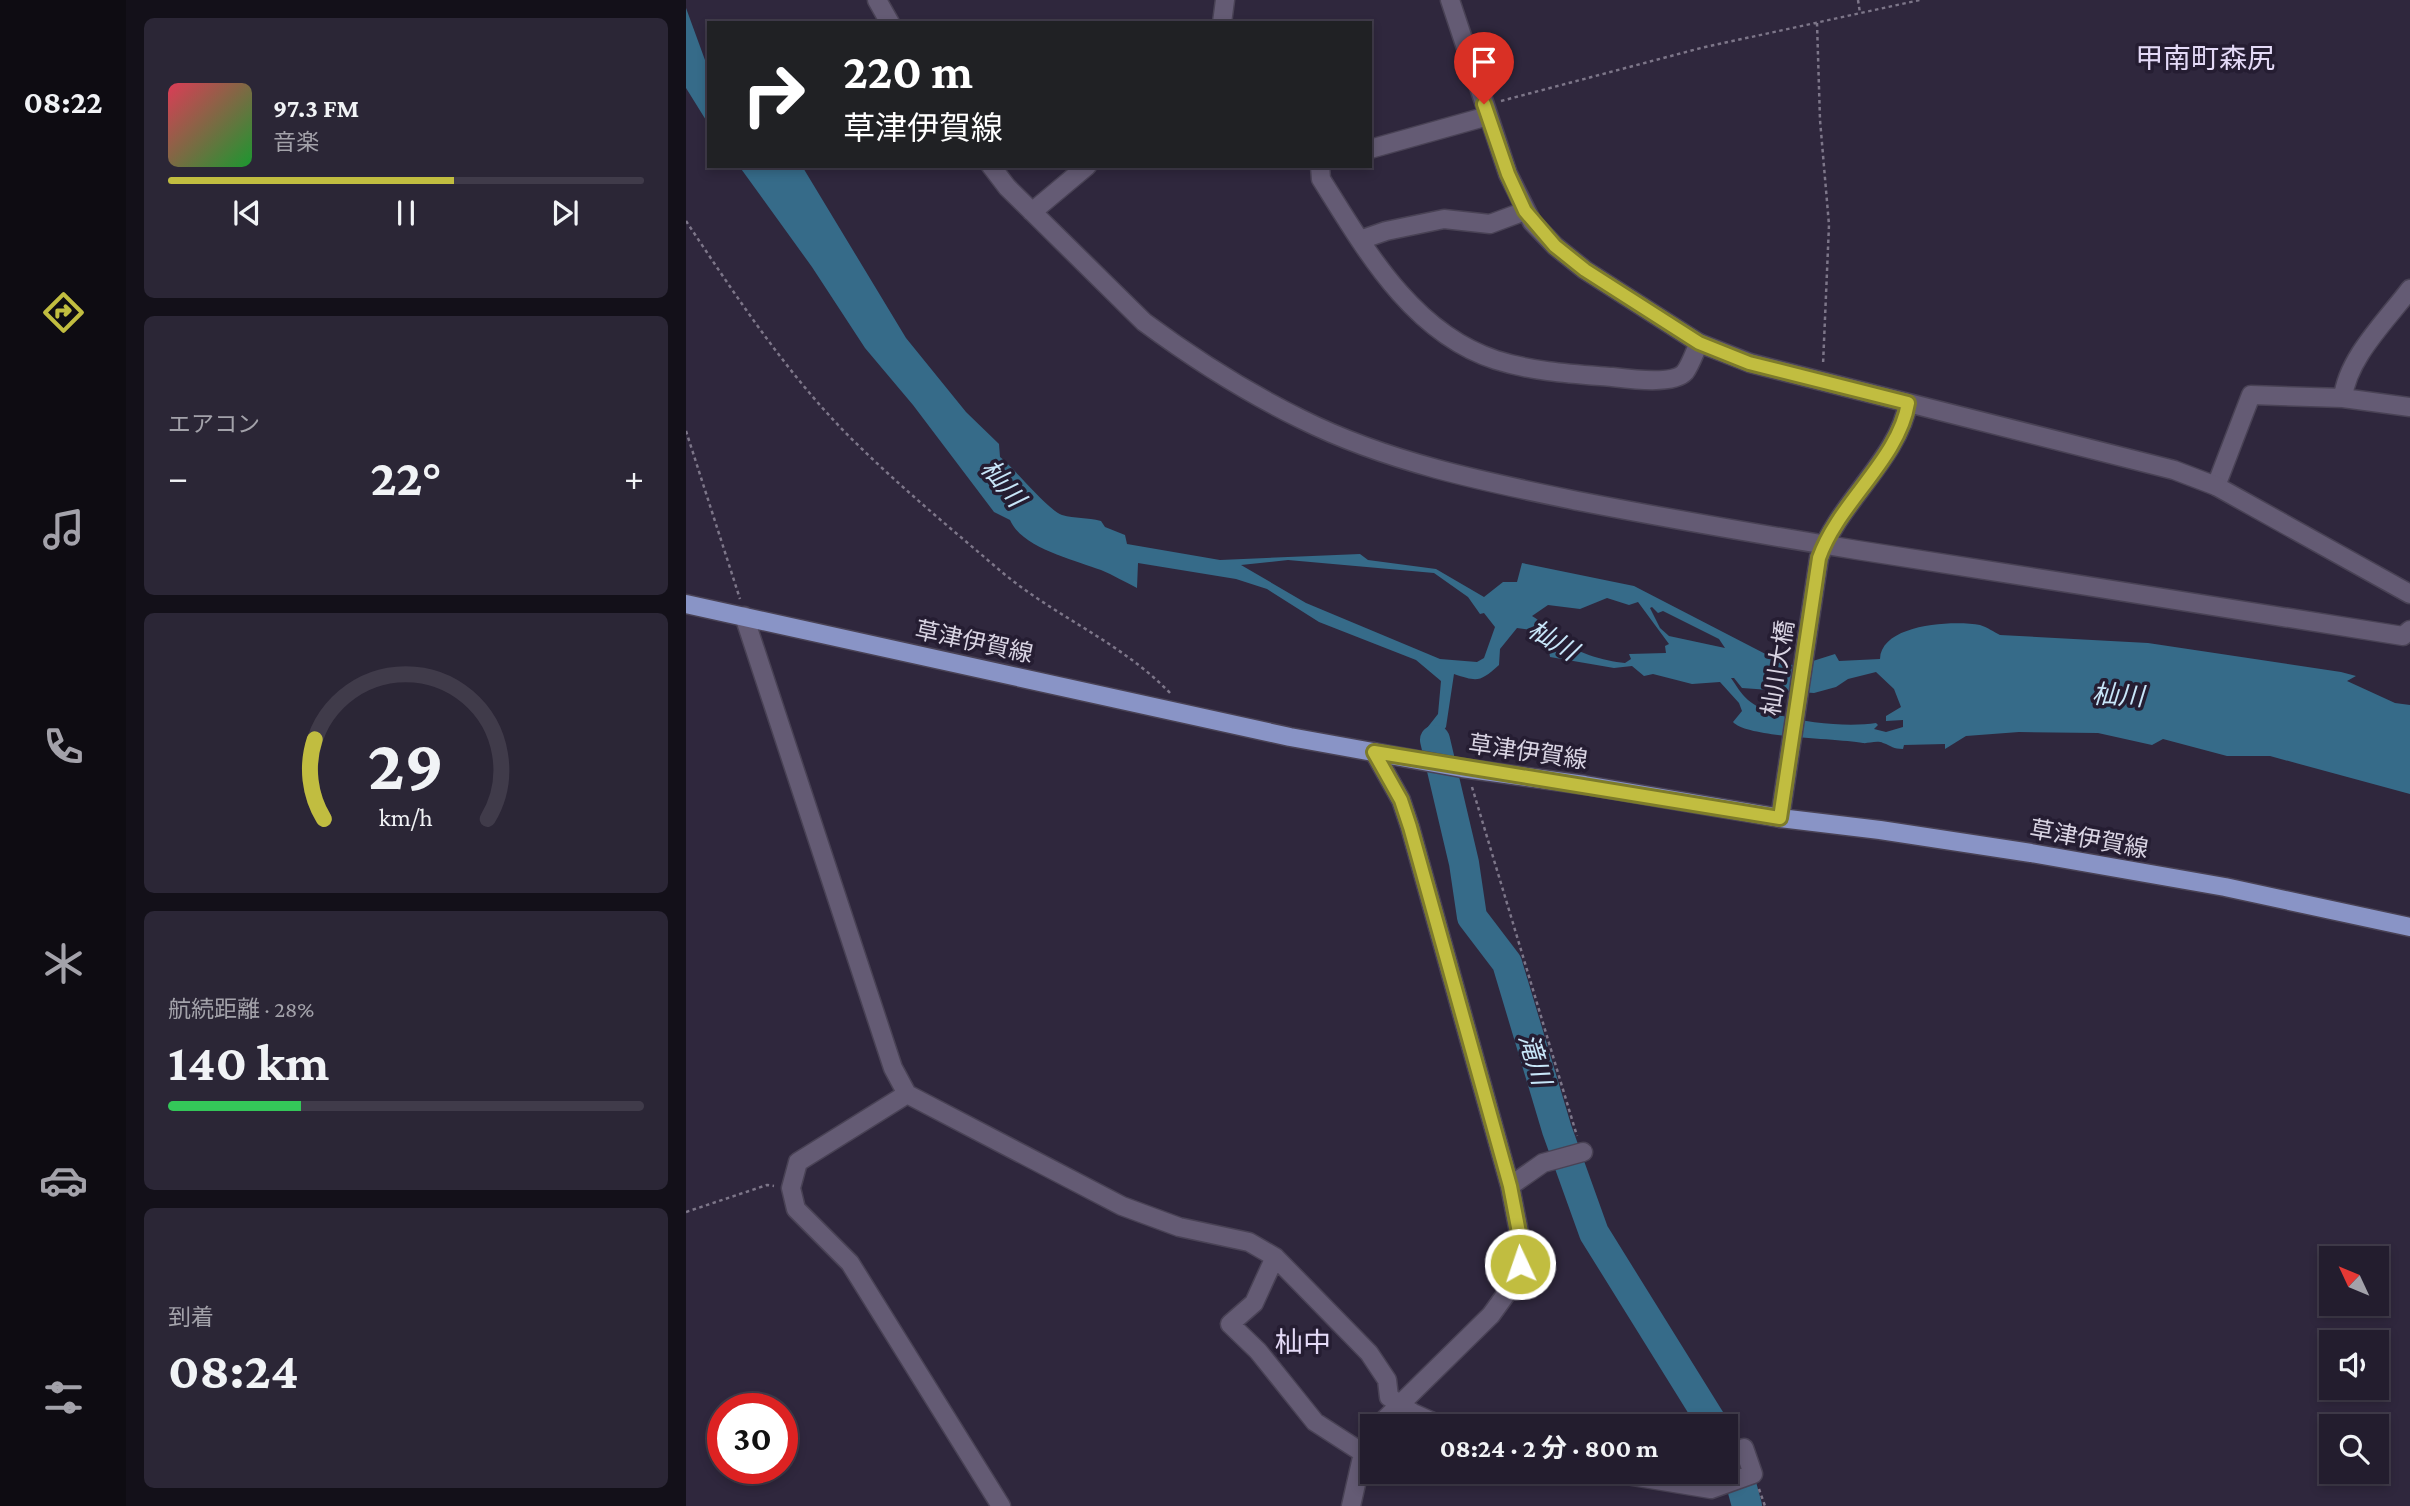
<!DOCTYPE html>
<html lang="ja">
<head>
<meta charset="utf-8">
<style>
	body { margin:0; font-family:"Crimson Pro","Noto Sans JP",serif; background:#2b2636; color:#f1f3f6; height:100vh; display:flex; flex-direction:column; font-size:26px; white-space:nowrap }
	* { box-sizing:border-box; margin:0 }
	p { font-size:23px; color:#a3a2aa }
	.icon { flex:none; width:38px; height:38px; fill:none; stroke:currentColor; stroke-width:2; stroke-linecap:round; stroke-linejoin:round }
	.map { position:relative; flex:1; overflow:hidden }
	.drawer { display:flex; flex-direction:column; gap:18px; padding:18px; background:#131019; width:560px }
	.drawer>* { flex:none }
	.hud { position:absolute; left:21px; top:21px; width:665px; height:147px; border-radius:0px; box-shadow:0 4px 10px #0003,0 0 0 2px #403b4a; background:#202124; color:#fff; overflow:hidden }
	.needle { width:46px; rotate:314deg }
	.controls { position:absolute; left:1633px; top:1246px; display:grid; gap:14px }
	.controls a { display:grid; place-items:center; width:70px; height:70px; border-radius:0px; background:#231d2e; box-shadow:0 4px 10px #0003,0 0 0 2px #403b4a; font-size:35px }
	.speed { position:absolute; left:21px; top:1393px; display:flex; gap:14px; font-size:35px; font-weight:700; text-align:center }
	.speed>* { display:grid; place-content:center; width:91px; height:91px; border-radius:50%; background:#231d2e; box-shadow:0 4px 10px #0003,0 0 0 2px #403b4a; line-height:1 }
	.speed .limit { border:10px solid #d22; background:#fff; color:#111 }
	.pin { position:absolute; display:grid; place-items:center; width:60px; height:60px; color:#fff; margin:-72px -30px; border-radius:50% 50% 50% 0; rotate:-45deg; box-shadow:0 0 7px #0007 }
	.pin .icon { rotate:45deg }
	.me { position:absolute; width:77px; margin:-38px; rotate:357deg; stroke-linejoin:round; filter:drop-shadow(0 0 5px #0008) }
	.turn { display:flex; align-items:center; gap:24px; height:147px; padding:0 21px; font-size:32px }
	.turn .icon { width:91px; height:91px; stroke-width:2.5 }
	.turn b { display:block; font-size:49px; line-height:60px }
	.big { font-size:52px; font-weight:700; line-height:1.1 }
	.drawer .tile { flex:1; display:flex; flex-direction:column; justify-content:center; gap:10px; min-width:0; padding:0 24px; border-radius:10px; background:#2b2636 }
	.drawer .dial { align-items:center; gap:0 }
	.dial svg { height:182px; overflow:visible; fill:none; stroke:#403b4a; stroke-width:7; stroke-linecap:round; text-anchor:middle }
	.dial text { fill:#f1f3f6; stroke:none }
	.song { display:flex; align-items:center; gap:21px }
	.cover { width:84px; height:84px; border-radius:10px; background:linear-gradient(135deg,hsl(350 70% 55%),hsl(130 70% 35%)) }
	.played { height:7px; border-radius:4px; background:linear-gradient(90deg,#c1bd40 60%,#403b4a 60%) }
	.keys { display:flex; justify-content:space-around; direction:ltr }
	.heat { display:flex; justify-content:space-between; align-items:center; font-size:38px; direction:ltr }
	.charge { height:10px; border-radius:5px; background:linear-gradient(90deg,#34c759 28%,#403b4a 0) }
	.trip { position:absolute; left:674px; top:1414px; width:378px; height:70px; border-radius:0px; background:#231d2e; box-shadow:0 4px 10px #0003,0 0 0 2px #403b4a; font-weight:700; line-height:70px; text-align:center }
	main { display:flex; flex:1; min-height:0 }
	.tab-bar { display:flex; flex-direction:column; width:126px; justify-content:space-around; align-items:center; background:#0e0c12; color:#a3a2aa }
	.tab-bar .icon { width:49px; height:49px }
	.tab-bar .selected { color:#c1bd40 }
	.tab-bar b { font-size:32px; color:#f1f3f6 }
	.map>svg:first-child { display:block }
	.water { fill:#366b89; fill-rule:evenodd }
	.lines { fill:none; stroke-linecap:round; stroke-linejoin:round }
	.river { stroke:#366b89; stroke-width:30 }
	.minor-casing { stroke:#494255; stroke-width:21 }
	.tertiary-casing { stroke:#494255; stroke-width:21 }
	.primary-casing { stroke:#494255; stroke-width:21 }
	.path { stroke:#7d7689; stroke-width:2.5; stroke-dasharray:3.5 3.5; stroke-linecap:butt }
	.minor { stroke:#645b74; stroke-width:18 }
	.tertiary { stroke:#645b74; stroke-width:18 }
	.primary { stroke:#8994c6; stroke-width:18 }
	.route-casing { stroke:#7d7b2a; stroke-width:18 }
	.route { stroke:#c1bd40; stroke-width:12 }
	.labels { text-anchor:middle; stroke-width:7; stroke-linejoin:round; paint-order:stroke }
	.street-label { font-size:24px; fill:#d9d4e3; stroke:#251d32 }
	.water-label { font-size:26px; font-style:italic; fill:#c8e6f9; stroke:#251d32 }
	.quarter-label { font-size:28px; fill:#e4daf7; stroke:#251d32 }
</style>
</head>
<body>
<main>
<nav class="tab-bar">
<b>08:22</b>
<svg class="icon selected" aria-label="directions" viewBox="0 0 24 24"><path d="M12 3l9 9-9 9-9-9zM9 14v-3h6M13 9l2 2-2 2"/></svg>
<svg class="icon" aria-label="music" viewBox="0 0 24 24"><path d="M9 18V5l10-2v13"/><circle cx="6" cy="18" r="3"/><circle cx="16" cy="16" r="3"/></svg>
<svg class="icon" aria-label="phone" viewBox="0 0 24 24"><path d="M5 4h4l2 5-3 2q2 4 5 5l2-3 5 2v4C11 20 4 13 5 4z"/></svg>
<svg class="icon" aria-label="climate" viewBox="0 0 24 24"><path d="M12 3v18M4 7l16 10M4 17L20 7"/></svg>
<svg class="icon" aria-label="car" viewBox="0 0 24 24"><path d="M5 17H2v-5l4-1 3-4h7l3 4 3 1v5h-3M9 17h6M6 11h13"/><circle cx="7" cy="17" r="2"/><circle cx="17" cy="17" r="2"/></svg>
<svg class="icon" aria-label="filters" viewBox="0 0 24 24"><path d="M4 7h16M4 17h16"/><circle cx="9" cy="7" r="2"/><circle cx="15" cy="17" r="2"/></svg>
</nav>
<section class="drawer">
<div class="tile">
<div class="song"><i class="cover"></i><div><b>97.3 FM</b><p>音楽</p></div></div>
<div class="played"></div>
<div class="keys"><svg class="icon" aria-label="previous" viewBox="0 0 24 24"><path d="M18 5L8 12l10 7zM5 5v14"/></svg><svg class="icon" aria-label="pause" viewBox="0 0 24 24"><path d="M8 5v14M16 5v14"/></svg><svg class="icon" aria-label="next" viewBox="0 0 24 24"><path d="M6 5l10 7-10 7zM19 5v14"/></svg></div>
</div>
<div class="tile"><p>エアコン</p>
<div class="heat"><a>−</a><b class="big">22°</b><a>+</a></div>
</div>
<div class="tile dial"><svg viewBox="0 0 100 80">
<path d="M14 69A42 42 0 1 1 86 69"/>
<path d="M14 69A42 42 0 0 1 10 34" stroke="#c1bd40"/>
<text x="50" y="56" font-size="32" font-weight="700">29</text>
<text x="50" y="72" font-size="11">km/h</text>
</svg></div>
<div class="tile"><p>航続距離 · 28%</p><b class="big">140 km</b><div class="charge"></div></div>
<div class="tile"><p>到着</p><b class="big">08:24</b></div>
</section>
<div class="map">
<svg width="1724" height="1506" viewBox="0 0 1724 1506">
	<rect width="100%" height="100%" fill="#2f273d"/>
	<path class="water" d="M0 8 23 71V125L0 88Z
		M53 166H116L220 338 280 412 313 444 314 457C330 470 362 510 376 515 389 519 401 517 415 521L419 527 439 535 441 544 534 560 674 554 682 560 750 569 798 597 817 582H831L836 563 948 586 1097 663 1111 666 1149 654 1153 661 1194 659C1195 624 1267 620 1294 625 1301 627 1308 632 1314 635L1462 643 1655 672 1670 676 1661 681 1709 703 1724 705V794L1584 756H1541L1477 739 1466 745 1412 733 1333 732 1280 736 1259 749V744L1218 745 1217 749C1207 749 1206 746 1197 743 1191 740 1181 744 1177 743 1151 738 1061 738 1047 722L1056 711 1053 703 1034 682 1006 684 967 674 958 676 946 666 928 668 864 657 861 637 847 630 831 628 814 649 813 665C794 682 792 682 768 674L760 727 753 737 764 782 752 773 741 728 752 714 755 681 730 660 633 622 581 589 550 579 452 563 451 588C439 582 427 575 415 570 389 560 336 548 324 520L308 512 227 405 179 348 126 267ZM602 560 748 573 782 597 794 614 798 613 809 627 798 658 791 662 754 659 620 603 555 565ZM921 598 943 605 952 602 983 644 979 646 980 653 943 654 945 659 939 663C918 661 888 653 872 637 863 629 856 622 846 616L862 605 894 609ZM966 607 972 613 977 611 1033 639 1039 648 983 636 974 628 964 608ZM1190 672 1208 689 1215 707 1200 716V721L1217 720V727L1200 732 1188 729 1192 725 1190 723C1159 728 1087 722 1062 700 1055 694 1050 685 1045 678H1048L1056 688 1128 693 1150 687 1162 679Z"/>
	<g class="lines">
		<path class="river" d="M749 740 778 863 786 917 821 963 871 1130 908 1233 1028 1426
			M1040 1448 1051 1469 1061 1506"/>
		<g class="minor-casing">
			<path id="minor" d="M191 0 204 23
				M536 23 539 0
				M684 149 802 116
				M305 166 321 187 458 322C508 359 560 392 615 419 701 462 799 482 892 501 985 519 1078 535 1171 550 1353 579 1535 606 1717 636L1724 630
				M634 166 635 179C679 249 726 333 810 360 848 372 888 374 926 377 943 379 988 385 999 372 1005 364 1009 351 1013 343
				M346 212 401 166
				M674 240 700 231 758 219 804 224 839 211
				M1657 398C1661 358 1701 320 1724 289
				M1530 486 1565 395 1657 398 1724 407
				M58 616 207 1068 221 1094 436 1206 493 1227 563 1242 589 1257 683 1353 701 1380 703 1397 727 1413 756 1426
				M688 752 715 800 724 827 824 1186 836 1248 828 1283 805 1315 692 1426
				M221 1094 112 1162 105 1188 110 1209 164 1263 315 1506
				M824 1186 857 1163 897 1152
				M589 1257 568 1303 544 1324 572 1351 629 1422 677 1453
				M922 1472 1025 1489 1067 1474 1058 1448
				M665 1506 677 1453 686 1437"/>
		</g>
		<g class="tertiary-casing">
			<path id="tertiary" d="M764 0 822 174 846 222 869 246 899 270 1013 343 1064 363 1488 470 1530 486 1724 594
				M1094 818 1133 558C1152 503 1213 458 1222 403"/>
		</g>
		<g class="primary-casing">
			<path id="primary" d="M0 604 604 737 776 768 899 785 1094 818 1194 830 1345 853 1539 887 1724 927"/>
		</g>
		<path class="path" d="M1172 0 1174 13
			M1131 23 1134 120 1143 225 1137 365
			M815 101 1015 48 1234 0
			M0 221C52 299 106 382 174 447 219 491 269 532 317 573 370 617 436 643 484 693
			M0 431 54 599
			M786 787 891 1136
			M0 1212 81 1185 88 1186
			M1073 1489 1079 1506"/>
		<use href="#minor" class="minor"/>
		<use href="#tertiary" class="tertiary"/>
		<use href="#primary" class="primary"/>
	</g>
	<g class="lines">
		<g class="route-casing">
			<path id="route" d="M798 104 822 174 839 211 869 246 899 270 1013 343 1063 363 1222 403C1213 459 1152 503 1133 558L1094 818 688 752 715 800 724 827 824 1186 836 1248 834 1264"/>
		</g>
		<use href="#route" class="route"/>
	</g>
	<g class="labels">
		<g class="street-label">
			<text transform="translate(288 642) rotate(12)" y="8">草津伊賀線</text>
			<text transform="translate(1092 668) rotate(-81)" y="8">杣川大橋</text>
			<text transform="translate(842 752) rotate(8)" y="8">草津伊賀線</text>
			<text transform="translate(1403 839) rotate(10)" y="8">草津伊賀線</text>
		</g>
		<g class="water-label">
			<text transform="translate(317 483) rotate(50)" y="9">杣川</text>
			<text transform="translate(867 640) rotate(31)" y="9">杣川</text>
			<text transform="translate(1432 695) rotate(3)" y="9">杣川</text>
			<text transform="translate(849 1059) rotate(73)" y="9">滝川</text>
		</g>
		<g class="quarter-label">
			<text x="1519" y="68">甲南町森尻</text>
			<text x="617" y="1352">杣中</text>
		</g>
	</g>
</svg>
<div class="controls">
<a><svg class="needle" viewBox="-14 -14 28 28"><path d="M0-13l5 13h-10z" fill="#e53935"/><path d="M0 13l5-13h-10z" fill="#a3a2aa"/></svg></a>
<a><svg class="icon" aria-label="sound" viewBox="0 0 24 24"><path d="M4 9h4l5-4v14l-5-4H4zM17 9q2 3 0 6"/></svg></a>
<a><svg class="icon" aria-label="search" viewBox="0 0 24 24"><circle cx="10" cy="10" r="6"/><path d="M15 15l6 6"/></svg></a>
</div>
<div class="speed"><div class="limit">30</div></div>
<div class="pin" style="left:798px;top:104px;background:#d93025"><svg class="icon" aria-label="arrive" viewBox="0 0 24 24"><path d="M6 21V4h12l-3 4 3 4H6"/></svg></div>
<svg class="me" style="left:834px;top:1264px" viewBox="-20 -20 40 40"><circle r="17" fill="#c1bd40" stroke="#fff" stroke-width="3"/><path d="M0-11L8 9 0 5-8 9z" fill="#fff"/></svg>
<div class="trip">08:24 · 2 分 · 800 m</div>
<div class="hud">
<div class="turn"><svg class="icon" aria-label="right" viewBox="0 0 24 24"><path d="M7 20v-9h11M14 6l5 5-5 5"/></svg><div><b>220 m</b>草津伊賀線</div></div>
</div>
</div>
</main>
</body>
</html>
